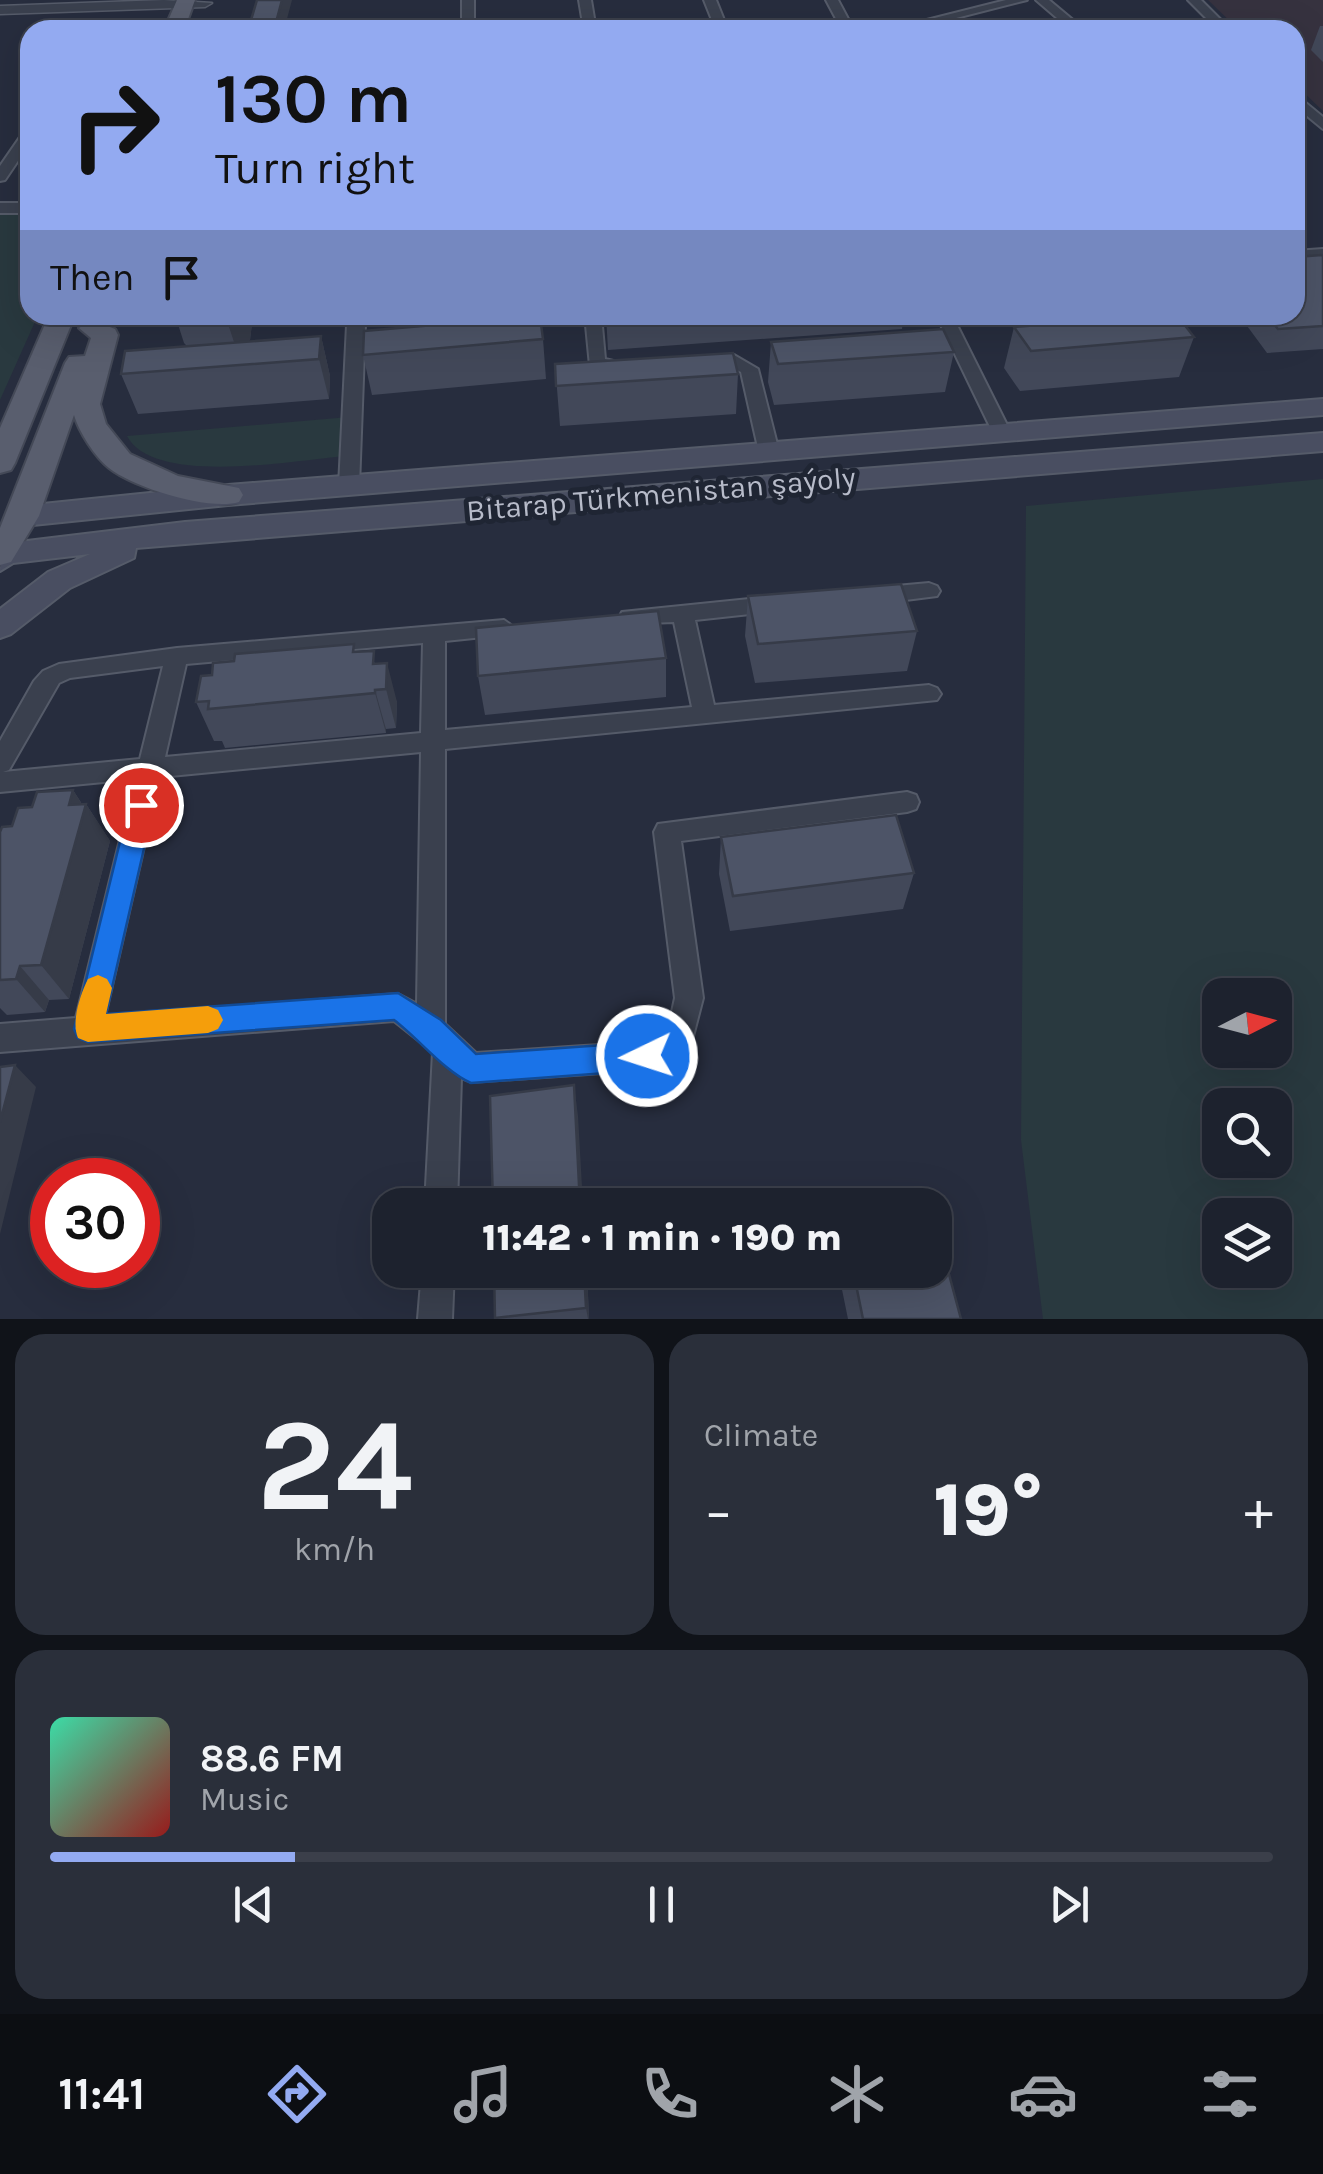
<!DOCTYPE html>
<html lang="en">
<head>
<meta charset="utf-8">
<style>
	body { margin:0; font-family:Karla,sans-serif; background:#2a2f3a; color:#f1f3f6; height:100vh; display:flex; flex-direction:column; font-size:38px; white-space:nowrap }
	* { box-sizing:border-box; margin:0 }
	p { font-size:32px; color:#a0a4aa }
	.icon { flex:none; width:55px; height:55px; fill:none; stroke:currentColor; stroke-width:2; stroke-linecap:round; stroke-linejoin:round }
	.map { position:relative; height:1319px; overflow:hidden }
	.sheet { display:flex; flex-direction:column; gap:15px; padding:15px; background:#101319; flex:1 }
	.sheet>* { flex:none }
	.hud { position:absolute; left:20px; top:20px; width:1285px; height:305px; border-radius:30px; box-shadow:0 10px 40px #0002,0 0 0 2px #3b3f4a; background:#93aaf1; color:#111; overflow:hidden }
	.needle { width:65px; rotate:84deg }
	.fabs { position:absolute; left:1202px; top:978px; display:grid; gap:20px }
	.fabs a { display:grid; place-items:center; width:90px; height:90px; border-radius:20px; background:#1d222e; box-shadow:0 10px 40px #0002,0 0 0 2px #3b3f4a; font-size:50px }
	.speed { position:absolute; left:30px; top:1158px; display:flex; gap:20px; font-size:50px; font-weight:700; text-align:center }
	.speed>* { display:grid; place-content:center; width:130px; height:130px; border-radius:50%; background:#1d222e; box-shadow:0 10px 40px #0002,0 0 0 2px #3b3f4a; line-height:1 }
	.speed .limit { border:15px solid #d22; background:#fff; color:#111 }
	.pin { position:absolute; display:grid; place-items:center; width:85px; height:85px; color:#fff; margin:-42px; border:5px solid #fff; border-radius:50%; box-shadow:0 2px 10px #0007 }
	.me { position:absolute; width:110px; margin:-55px; rotate:266deg; stroke-linejoin:round; filter:drop-shadow(0 0 8px #0008) }
	.turn { display:flex; align-items:center; gap:35px; height:210px; padding:0 30px; font-size:45px }
	.turn .icon { width:130px; height:130px; stroke-width:2.5 }
	.turn b { display:block; font-size:70px; line-height:85px }
	.then { display:flex; align-items:center; height:95px; padding:0 30px; background:#0003; gap:20px; font-size:38px }
	.big { font-size:75px; font-weight:800; line-height:1.1 }
	.sheet .tile { flex:1; display:flex; flex-direction:column; justify-content:center; gap:15px; min-width:0; padding:0 35px; border-radius:30px; background:#2a2f3a }
	.sheet .dial { align-items:center; gap:0 }
	.dial b { font-size:130px; line-height:1 }
	.song { display:flex; align-items:center; gap:30px }
	.cover { width:120px; height:120px; border-radius:15px; background:linear-gradient(135deg,hsl(160 70% 55%),hsl(0 70% 35%)) }
	.played { height:10px; border-radius:5px; background:linear-gradient(90deg,#93aaf1 20%,#3b3f4a 20%) }
	.keys { display:flex; justify-content:space-around; direction:ltr }
	.heat { display:flex; justify-content:space-between; align-items:center; font-size:55px; direction:ltr }
	.sheet .tiles { flex:1; display:grid; gap:15px; grid-template-columns:1fr 1fr }
	.tile:last-child { grid-column:span 2 }
	.trip { position:absolute; left:372px; top:1188px; width:580px; height:100px; border-radius:30px; background:#1d222e; box-shadow:0 10px 40px #0002,0 0 0 2px #3b3f4a; font-weight:800; line-height:100px; text-align:center }
	.menu { display:flex; height:160px; justify-content:space-around; align-items:center; background:#0c0e12; color:#a0a4aa }
	.menu .icon { width:70px; height:70px }
	.menu .selected { color:#93aaf1 }
	.menu b { font-size:45px; color:#f1f3f6 }
	.map>svg:first-child { display:block }
	.medical { fill:#36323f }
	.green { fill:#29393f; fill-rule:evenodd }
	.lines { fill:none; stroke-linecap:round; stroke-linejoin:round }
	.minor-casing { stroke:#555b69; stroke-width:4 }
	.tertiary-casing { stroke:#555b69; stroke-width:3 }
	.secondary-casing { stroke:#555b69; stroke-width:4 }
	.primary-casing { stroke:#444957; stroke-width:4 }
	.minor { fill:#3a404e; fill-rule:evenodd }
	.tertiary { fill:#3a404e; fill-rule:evenodd }
	.secondary { fill:#494e61; fill-rule:evenodd }
	.primary { fill:#595e6e; fill-rule:evenodd }
	.wall { fill:#424859 }
	.shaded-wall { fill:#363b48 }
	.building { fill:#4d5467; stroke:#363b48; stroke-width:2.5 }
	.route { fill:#1a73e8; stroke:#114b97; stroke-width:2.5 }
	.slow { fill:#f59e0b }
	.labels { text-anchor:middle; stroke-width:10; stroke-linejoin:round; paint-order:stroke }
	.street-label { font-size:30px; fill:#b7bbc9; stroke:#1f2533 }
</style>
</head>
<body>
<div class="map">
<svg width="1323" height="1319" viewBox="0 0 1323 1319">
	<rect width="100%" height="100%" fill="#272d3e"/>
	<path class="medical" d="M1208 0H1323V111L1295 84V30H1239Z"/>
	<path class="green" d="M30 214V315H38L0 400V215Z
		M349 417 346 456C296 460 154 487 127 436Z
		M1323 479V1319H1043L1021 1140 1026 506ZM1220 995H1275V1050H1220ZM1220 1105H1275V1160H1220ZM1220 1215H1275V1270H1220Z"/>
	<g class="lines">
		<g class="minor-casing">
			<path id="minor" d="M462 0H474V30H462Z
				M579 0H591L596 30H584Z
				M704 0H716L728 30H716Z
				M826 0H838L854 30H842Z
				M1006 0H1027L909 30H887Z
				M1036 0H1049L1085 30H1071Z
				M1188 0H1201L1231 30H1218Z
				M1295 94 1323 117V129L1295 106Z
				M30 129V143L5 180 0 181V166L25 130Z
				M0 203H30V213H0Z
				M1323 249V259L1295 261V251Z
				M359 315H407L399 320 365 325 359 486 349 493 339 486 347 325Z
				M585 315H601L605 359 630 365V373L590 366Z
				M936 315H952L1011 433 1009 437H995L993 433Z
				M734 355 758 369 779 452 776 456H762L759 452 741 372C726 363 708 372 696 362L705 357Z
				M929 583 937 586 940 591 937 596 874 604 863 596 874 588Z
				M778 596 789 604 786 610 695 620 714 705 929 685 937 688 941 694 937 700 445 749V1024L476 1053 644 1042 668 1030 675 998 654 832 658 824 907 792 916 795 919 802 916 809 907 812 681 841 703 998 690 1048 647 1070 471 1082 461 1078 457 1205H425L433 1052 394 1021 0 1052V1024L76 1018 135 779 0 792V741L34 681 43 671 59 664 177 648 504 620 515 628 512 634 445 641V730L692 707 674 622 622 624 619 618 622 612ZM423 643 421 733 165 757 186 664ZM163 666 140 759 3 772 9 770 59 683 70 678ZM421 752 417 1004 398 994 105 1016 160 777Z
				M422 1270H454L452 1319H418Z"/>
		</g>
		<g class="tertiary-casing">
			<path id="tertiary" d="M164 0 212 3 205 7 0 14V6Z"/>
		</g>
		<g class="secondary-casing">
			<path id="secondary" d="M1323 399V415L228 505 23 526 13 523 8 516 13 509 23 506 228 485Z
				M1323 433V451L136 548 134 558 70 588 11 634 0 638V609L48 572 90 554 13 563 0 571 2 544 185 522Z"/>
		</g>
		<g class="primary-casing">
			<path id="primary" d="M177 0H195L184 30H164Z
				M49 315H75L15 463 11 470 0 473V428Z
				M92 320 115 329 118 335 100 404 106 424 130 454 178 476 239 488 243 495 239 502C209 511 134 488 109 468 95 457 79 432 74 415L39 516 11 562 0 565V528L65 363 69 357 85 356 91 338 79 328Z"/>
		</g>
		<use href="#minor" class="minor"/>
		<use href="#tertiary" class="tertiary"/>
		<use href="#secondary" class="secondary"/>
		<use href="#primary" class="primary"/>
	</g>
	<path class="wall" d="M1320 26H1323V62L1311 50Z
		M1323 256V349L1267 353 1239 315H1295Z
		M175 315H253L250 340 246 342 321 336 330 376 329 399 138 414 121 374 187 346 184 343Z
		M606 315H904L902 329 608 350Z
		M968 315H1064L1063 318 973 325Z
		M1014 327 1194 337 1179 377 1020 391 1004 368Z
		M543 339 546 379 372 395 363 355Z
		M771 342 954 352 945 392 774 405 768 382Z
		M555 364 738 374 736 414 560 426Z
		M748 596 917 631 907 671 755 683 745 636Z
		M356 652 377 664 397 702 396 728 386 729V733L225 748 222 741H214L196 702Z
		M666 658V697L485 715 478 676Z
		M73 790 82 804H86L110 841 69 999 49 1000 45 1012 7 1015 0 1008V832L12 826 32 807Z
		M721 837 914 873 903 909 730 931 719 874Z
		M494 1270H587L589 1319H496Z
		M838 1270H935L961 1319H848Z"/>
	<path class="shaded-wall" d="M282 0H292L284 30H274Z
		M225 315H253L250 340 236 348Z
		M321 336 330 376 329 399 319 359Z
		M387 663 397 702 396 728 386 689Z
		M375 690 386 729V733L375 693Z
		M73 790 85 809 86 804 110 841 69 999 41 965 69 805Z
		M20 966 49 1000 45 1012 16 979Z
		M15 1065 36 1087 0 1234V1122Z
		M574 1085 578 1116 583 1205H580Z
		M584 1270H587L589 1319H588L586 1308Z"/>
	<path class="building" d="M257 0H282L274 30H248Z
		M1322 255 1323 256V326L1278 329 1266 315H1295V257Z
		M1177 315 1194 337 1031 351 1014 327Z
		M540 316 543 339 363 355 364 331Z
		M943 329 954 352 778 364 771 342Z
		M321 336 319 359 121 374 125 351Z
		M733 353 738 374 556 386 555 364Z
		M901 584 917 631 758 644 748 596Z
		M658 611 666 658 478 676 476 628Z
		M354 644 353 652 374 651 373 664 387 663 386 689 375 690V693L208 709 209 701 196 702 201 676 212 675 213 663 234 661 235 654Z
		M73 790 69 805 86 804 41 965 20 966 16 979 0 980V832L2 827 12 826 18 808 32 807 37 792Z
		M896 815 914 873 733 896 721 837Z
		M15 1065 0 1122V1067Z
		M574 1085 580 1205H493L490 1096Z
		M935 1233H938L961 1319H863L853 1270H935Z
		M494 1270H584L586 1308 495 1318Z"/>
	<path class="route" d="M141 795 150 798 154 805 106 1014 398 993 441 1020 476 1054 647 1042 657 1046 662 1056 657 1066 647 1070 471 1083C445 1072 418 1038 394 1020L88 1042 78 1038 74 1029 129 805 132 798Z"/>
	<path class="slow" d="M98 975 107 979 112 988 106 1014 208 1006 218 1010 223 1020 218 1029 208 1033 88 1042 78 1038C71 1022 80 995 88 979Z"/>
	<g class="labels">
		<g class="street-label">
			<text transform="translate(661 494) rotate(-5)" y="10">Bitarap Türkmenistan şaýoly</text>
		</g>
	</g>
</svg>
<div class="fabs">
<a><svg class="needle" viewBox="-14 -14 28 28"><path d="M0-13l5 13h-10z" fill="#e53935"/><path d="M0 13l5-13h-10z" fill="#a0a4aa"/></svg></a>
<a><svg class="icon" aria-label="search" viewBox="0 0 24 24"><circle cx="10" cy="10" r="6"/><path d="M15 15l6 6"/></svg></a>
<a><svg class="icon" aria-label="layers" viewBox="0 0 24 24"><path d="M12 4l9 5-9 5-9-5zM3 14l9 5 9-5"/></svg></a>
</div>
<div class="speed"><div class="limit">30</div></div>
<div class="pin" style="left:141px;top:805px;background:#d93025"><svg class="icon" aria-label="arrive" viewBox="0 0 24 24"><path d="M6 21V4h12l-3 4 3 4H6"/></svg></div>
<svg class="me" style="left:647px;top:1056px" viewBox="-20 -20 40 40"><circle r="17" fill="#1a73e8" stroke="#fff" stroke-width="3"/><path d="M0-11L8 9 0 5-8 9z" fill="#fff"/></svg>
<div class="trip">11:42 · 1 min · 190 m</div>
<div class="hud">
<div class="turn"><svg class="icon" aria-label="right" viewBox="0 0 24 24"><path d="M7 20v-9h11M14 6l5 5-5 5"/></svg><div><b>130 m</b>Turn right</div></div>
<div class="then">Then<svg class="icon" aria-label="arrive" viewBox="0 0 24 24"><path d="M6 21V4h12l-3 4 3 4H6"/></svg></div>
</div>
</div>
<section class="sheet">
<div class="tiles">
<div class="tile dial"><b>24</b><p>km/h</p></div>
<div class="tile"><p>Climate</p>
<div class="heat"><a>−</a><b class="big">19°</b><a>+</a></div>
</div>
<div class="tile">
<div class="song"><i class="cover"></i><div><b>88.6 FM</b><p>Music</p></div></div>
<div class="played"></div>
<div class="keys"><svg class="icon" aria-label="previous" viewBox="0 0 24 24"><path d="M18 5L8 12l10 7zM5 5v14"/></svg><svg class="icon" aria-label="pause" viewBox="0 0 24 24"><path d="M8 5v14M16 5v14"/></svg><svg class="icon" aria-label="next" viewBox="0 0 24 24"><path d="M6 5l10 7-10 7zM19 5v14"/></svg></div>
</div>
</div>
</section>
<nav class="menu">
<b>11:41</b>
<svg class="icon selected" aria-label="directions" viewBox="0 0 24 24"><path d="M12 3l9 9-9 9-9-9zM9 14v-3h6M13 9l2 2-2 2"/></svg>
<svg class="icon" aria-label="music" viewBox="0 0 24 24"><path d="M9 18V5l10-2v13"/><circle cx="6" cy="18" r="3"/><circle cx="16" cy="16" r="3"/></svg>
<svg class="icon" aria-label="phone" viewBox="0 0 24 24"><path d="M5 4h4l2 5-3 2q2 4 5 5l2-3 5 2v4C11 20 4 13 5 4z"/></svg>
<svg class="icon" aria-label="climate" viewBox="0 0 24 24"><path d="M12 3v18M4 7l16 10M4 17L20 7"/></svg>
<svg class="icon" aria-label="car" viewBox="0 0 24 24"><path d="M5 17H2v-5l4-1 3-4h7l3 4 3 1v5h-3M9 17h6M6 11h13"/><circle cx="7" cy="17" r="2"/><circle cx="17" cy="17" r="2"/></svg>
<svg class="icon" aria-label="filters" viewBox="0 0 24 24"><path d="M4 7h16M4 17h16"/><circle cx="9" cy="7" r="2"/><circle cx="15" cy="17" r="2"/></svg>
</nav>
</body>
</html>
